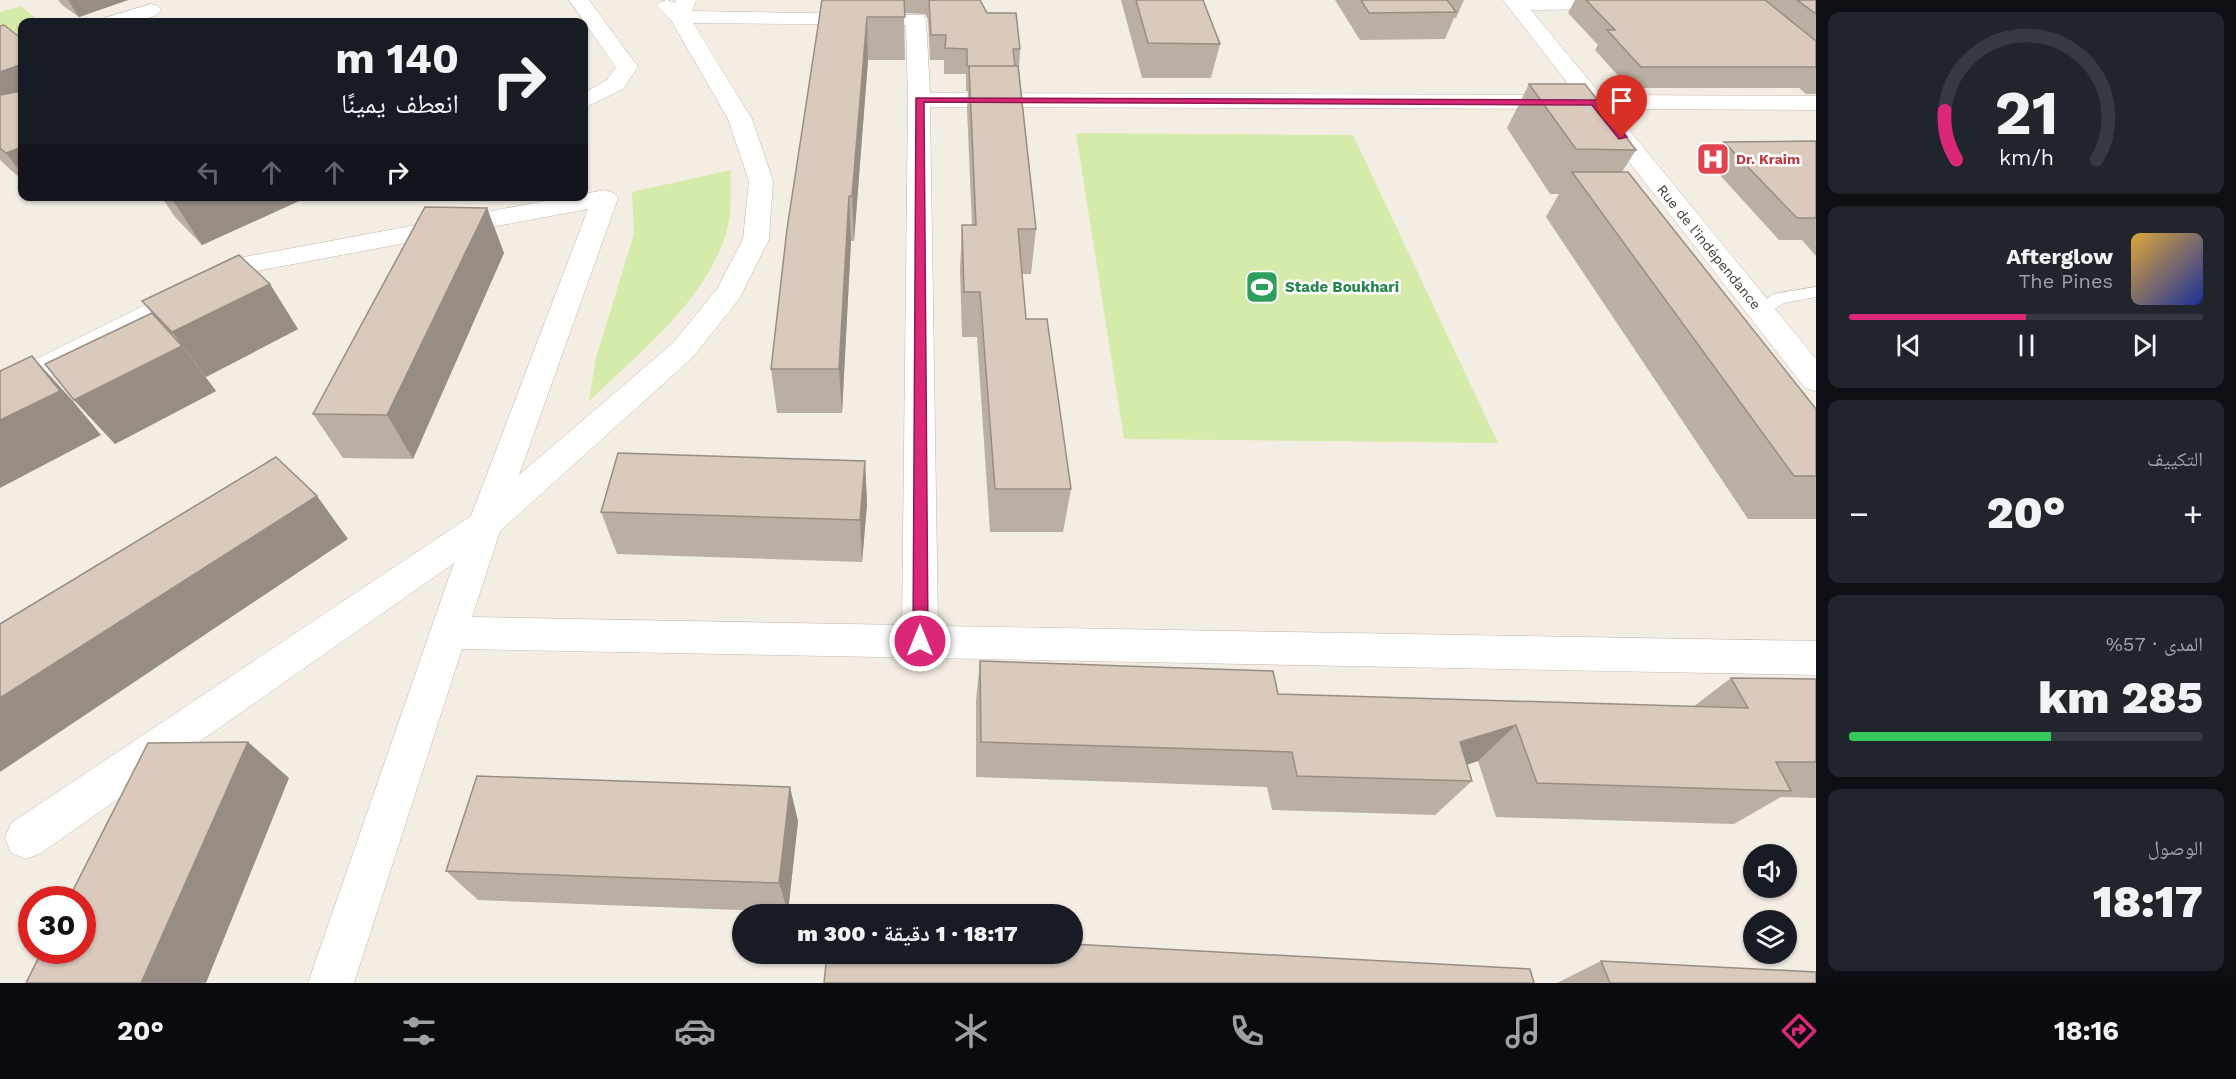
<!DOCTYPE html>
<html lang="ar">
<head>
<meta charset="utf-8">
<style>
	body { margin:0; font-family:"Work Sans","Noto Naskh Arabic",sans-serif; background:#20242c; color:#f1f3f6; direction:rtl; height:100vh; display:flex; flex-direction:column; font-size:22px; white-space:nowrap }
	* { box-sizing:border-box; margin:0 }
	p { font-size:20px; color:#9ea1a6 }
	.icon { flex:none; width:33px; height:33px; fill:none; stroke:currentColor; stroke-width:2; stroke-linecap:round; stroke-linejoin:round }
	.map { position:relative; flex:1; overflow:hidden; direction:ltr }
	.drawer { display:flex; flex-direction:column; gap:12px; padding:12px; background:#0d0f14; width:420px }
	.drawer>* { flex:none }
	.top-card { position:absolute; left:18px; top:18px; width:570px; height:183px; border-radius:12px; box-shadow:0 2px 4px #0004; direction:rtl; background:#171b24; color:#f1f3f6; overflow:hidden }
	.buttons { position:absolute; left:1743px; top:844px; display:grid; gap:12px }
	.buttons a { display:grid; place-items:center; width:54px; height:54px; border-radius:50%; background:#171b24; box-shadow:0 2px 4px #0004; font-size:30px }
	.speed { position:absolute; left:18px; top:886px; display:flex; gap:12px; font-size:30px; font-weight:700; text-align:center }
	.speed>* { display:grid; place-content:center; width:78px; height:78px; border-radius:50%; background:#171b24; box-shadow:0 2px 4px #0004; line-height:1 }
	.speed .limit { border:9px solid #d22; background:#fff; color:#111 }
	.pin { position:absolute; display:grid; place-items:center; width:51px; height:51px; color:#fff; margin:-62px -26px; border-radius:50% 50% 50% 0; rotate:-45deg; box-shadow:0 0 6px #0007 }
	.pin .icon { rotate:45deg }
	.me { position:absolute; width:66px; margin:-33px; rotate:0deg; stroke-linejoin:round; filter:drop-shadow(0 0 4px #0008) }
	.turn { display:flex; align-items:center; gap:21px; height:126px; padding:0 30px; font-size:27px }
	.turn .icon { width:78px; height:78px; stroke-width:2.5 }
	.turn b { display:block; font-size:42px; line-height:51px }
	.lanes { display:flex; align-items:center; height:57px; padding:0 30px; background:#0003; justify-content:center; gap:30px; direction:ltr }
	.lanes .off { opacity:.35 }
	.big { font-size:45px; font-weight:800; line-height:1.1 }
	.drawer .widget { flex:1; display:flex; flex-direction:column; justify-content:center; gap:9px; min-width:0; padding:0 21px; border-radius:12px; background:#20242c }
	.drawer .dial { align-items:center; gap:0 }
	.dial svg { height:156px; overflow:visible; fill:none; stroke:#363941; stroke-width:7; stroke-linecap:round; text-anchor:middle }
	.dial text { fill:#f1f3f6; stroke:none }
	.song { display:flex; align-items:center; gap:18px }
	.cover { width:72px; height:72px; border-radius:9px; background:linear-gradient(135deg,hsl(40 70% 55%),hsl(230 70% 35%)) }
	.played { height:6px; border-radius:3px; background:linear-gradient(90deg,#db2777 50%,#363941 50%) }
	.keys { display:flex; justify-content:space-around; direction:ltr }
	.heat { display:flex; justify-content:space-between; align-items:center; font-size:33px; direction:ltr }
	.charge { height:9px; border-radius:4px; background:linear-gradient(90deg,#34c759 57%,#363941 0) }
	.trip { position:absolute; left:732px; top:904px; width:351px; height:60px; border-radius:30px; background:#171b24; box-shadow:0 2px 4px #0004; font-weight:800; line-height:60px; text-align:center; direction:rtl }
	.tabs { display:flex; height:96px; justify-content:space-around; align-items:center; background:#090b0e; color:#9ea1a6 }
	.tabs .icon { width:42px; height:42px }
	.tabs .selected { color:#db2777 }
	.tabs b { font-size:27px; color:#f1f3f6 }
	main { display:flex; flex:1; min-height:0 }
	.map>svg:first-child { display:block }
	.green { fill:#d5ebaa }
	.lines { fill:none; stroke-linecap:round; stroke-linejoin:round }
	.service-casing { stroke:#c2b6a9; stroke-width:1 }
	.minor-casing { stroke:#c2b6a9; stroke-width:1 }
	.service { fill:#fff; fill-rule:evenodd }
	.minor { fill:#fff; fill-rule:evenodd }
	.wall { fill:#bbaea2 }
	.shaded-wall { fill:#988d84 }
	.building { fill:#d9cabc; stroke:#988d84; stroke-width:1.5 }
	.route { fill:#db2777; stroke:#8e194d; stroke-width:1.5 }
	.labels { text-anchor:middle; stroke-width:5; stroke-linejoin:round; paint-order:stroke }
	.far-health-label { font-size:14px; font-weight:bold; fill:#be3a42; stroke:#fff; text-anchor:start }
	.far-street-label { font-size:14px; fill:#463d34; stroke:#fff }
	.leisure-label { font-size:15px; font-weight:bold; fill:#27864d; stroke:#fff; text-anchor:start }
</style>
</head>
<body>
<main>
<section class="drawer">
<div class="widget dial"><svg viewBox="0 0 100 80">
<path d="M14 69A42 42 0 1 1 86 69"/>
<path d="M14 69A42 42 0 0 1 8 44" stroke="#db2777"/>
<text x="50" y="56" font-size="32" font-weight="700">21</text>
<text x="50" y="72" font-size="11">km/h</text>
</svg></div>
<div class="widget">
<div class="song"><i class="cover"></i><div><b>Afterglow</b><p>The Pines</p></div></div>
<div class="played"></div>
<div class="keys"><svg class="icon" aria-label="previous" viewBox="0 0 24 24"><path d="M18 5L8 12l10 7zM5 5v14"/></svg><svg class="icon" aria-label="pause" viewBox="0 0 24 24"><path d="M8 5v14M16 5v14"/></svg><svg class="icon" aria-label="next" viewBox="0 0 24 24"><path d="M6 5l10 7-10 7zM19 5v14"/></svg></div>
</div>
<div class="widget"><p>التكييف</p>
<div class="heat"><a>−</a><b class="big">20°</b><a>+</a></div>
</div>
<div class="widget"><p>المدى · 57%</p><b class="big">285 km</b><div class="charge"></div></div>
<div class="widget"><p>الوصول</p><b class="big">18:17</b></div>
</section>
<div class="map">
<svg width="1816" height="983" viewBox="0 0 1816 983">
	<rect width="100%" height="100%" fill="#f3ede4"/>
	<path class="green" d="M21 6 40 22H22V42L0 49V12Z
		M1076 133 1353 135 1498 443 1124 439Z
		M731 170C730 186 732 204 729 221 715 293 640 352 589 401L596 358 634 234 632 192Z"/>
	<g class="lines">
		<g class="service-casing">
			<path id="service" d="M1816 287V297L1784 303 1761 317 1755 315 1753 311 1773 294Z"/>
		</g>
		<g class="minor-casing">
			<path id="minor" d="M569 0H589L638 67 623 89 584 108V93L607 80 616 67Z
				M667 0 675 3 676 0H696L692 11 923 15 926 19 930 93 1577 95 1503 0H1624L1626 3 1623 7 1616 9 1531 10 1601 95 1816 96V110L1612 109 1816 359V391L1805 388 1588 109 930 107 938 626 1816 641V675L462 649 354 983H308L454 563 41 853 26 859 11 853 5 838 11 823 471 516 588 209 256 271 11 398 0 401V377L239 258 572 196H584V194L605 190 614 193 618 198 519 475 673 343 717 289 743 239 749 181 728 119 671 20 657 6 660 2ZM693 23 906 25 908 100 902 625 472 617 500 531 693 357 739 299 769 239 773 181 752 119Z
				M151 4 158 6 161 10C152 23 115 24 101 22L104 18Z"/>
		</g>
		<use href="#service" class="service"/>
		<use href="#minor" class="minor"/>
	</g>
	<path class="wall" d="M58 0H128L79 17 62 5Z
		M822 0H980L987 13 1020 49 1019 68 1036 229 1031 274H1022L1026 319 1071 489 1063 532H990L977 337H962L960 270 962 225H972L967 109 968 91H966V74H944V60H930L928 19 925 14 904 13 905 60H868L854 241H851L842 413H777L771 369Z
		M1121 0H1203L1220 44 1211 78H1142Z
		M1335 0H1464L1456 18H1454L1445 39 1360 40Z
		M1575 0H1816V94H1806L1799 88H1629L1595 50 1598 45 1568 13Z
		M0 26 22 39V180L0 160Z
		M1529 84 1636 150 1622 172 1816 409V519H1748L1546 217 1559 194H1550L1507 128Z
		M1816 141V256L1802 240H1779L1709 163 1724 142Z
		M161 196H310L202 245 175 217Z
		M487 208 504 253 413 459 343 458 313 414Z
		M142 301 298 329 206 377 204 375 216 391 115 444 74 400 152 313Z
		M865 461 867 504 862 562 617 554 601 512Z
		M980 661 1278 694 1693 707 1731 678 1816 679V798L1781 797 1734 824 1496 817 1478 761 1467 765 1472 781 1435 815 1272 810 1267 787 976 777V700Z
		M798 821 788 912 478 900 446 871Z
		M1601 961 1816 983H1557Z"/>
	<path class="shaded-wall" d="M68 0H128L79 17Z
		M867 17 868 60 854 241 852 196Z
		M22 64V119L0 107V72Z
		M22 147V174L6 153Z
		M179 196H310L202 245 172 199Z
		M849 196 851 241 842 413 839 369Z
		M487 208 504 253 413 459 387 415Z
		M270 284 298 329 206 377 172 332Z
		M182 346 216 391 115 444 74 400Z
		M32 356 73 401 101 435 0 488V420Z
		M865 461 867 504 862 562 860 520Z
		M317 496 348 539 0 772V698Z
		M1516 725 1478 761 1425 777 1460 742Z
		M248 742 289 778 206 983H141Z
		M790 787 798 821 788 912 779 883Z"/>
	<path class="building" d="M822 0H904L905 17H867L852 196H849L839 369H771L787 229Z
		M929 0H980L987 13H1016L1020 49H1013L1015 66H967V49L945 48 946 35H931Z
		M1136 0H1203L1220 44 1148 43Z
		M1361 0H1447L1456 12 1369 13Z
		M1586 0H1765L1816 41V68L1815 67H1641L1607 30H1615Z
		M1797 0H1816V14Z
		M4 25 22 39V64L0 72V26Z
		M969 66H1018L1036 229H1018L1026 319H1047L1071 489H995L980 292H964L962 225H976Z
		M1529 84H1585L1636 150 1576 149Z
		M22 91V147L6 153 0 148V95Z
		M1816 141V218H1797L1724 142Z
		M1572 172H1628L1816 409V476H1794Z
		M169 196H179L172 199Z
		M425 207 487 208 387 415 313 414Z
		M239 255 270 284 172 332 142 301Z
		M152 313 182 346 74 400 45 364Z
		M32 356 60 391 0 420V371Z
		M618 453 865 461 860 520 601 512Z
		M276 457 317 496 0 698V624Z
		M980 661 1273 671 1278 694 1748 708 1731 678 1816 679V762H1776L1791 791 1537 783 1516 725 1460 742 1472 781 1297 776 1292 752 981 742Z
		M248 742 141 983H26L42 951H82V900H68L148 743Z
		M477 776 790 787 779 883 446 871Z
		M1072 944 1530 969 1534 983H824L827 954H1072Z
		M1601 961 1816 972V983H1610Z"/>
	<path class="route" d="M916 98 1595 100H1598L1627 137 1619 139 1592 105 924 102 928 641 926 645 920 647 915 645 913 641Z"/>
	<defs>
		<g id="hospital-square" transform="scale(1.725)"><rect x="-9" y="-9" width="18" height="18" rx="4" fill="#e0444e" stroke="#fff"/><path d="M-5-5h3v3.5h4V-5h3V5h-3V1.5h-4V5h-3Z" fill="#fff"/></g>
		<g id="stadium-square" transform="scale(1.725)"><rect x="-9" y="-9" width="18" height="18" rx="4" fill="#2e9e5b" stroke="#fff"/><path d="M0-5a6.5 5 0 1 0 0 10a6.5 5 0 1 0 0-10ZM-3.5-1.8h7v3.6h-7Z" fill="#fff"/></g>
	</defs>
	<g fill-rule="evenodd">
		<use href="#hospital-square" x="1713" y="159"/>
		<use href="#stadium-square" x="1262" y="287"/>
	</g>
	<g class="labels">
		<g class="far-health-label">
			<text x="1736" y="164">Dr. Kraim</text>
		</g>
		<g class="far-street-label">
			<text transform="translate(1709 247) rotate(51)" y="5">Rue de l'indépendance</text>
		</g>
		<g class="leisure-label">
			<text x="1285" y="292">Stade Boukhari</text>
		</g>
	</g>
</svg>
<div class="buttons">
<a><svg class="icon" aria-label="sound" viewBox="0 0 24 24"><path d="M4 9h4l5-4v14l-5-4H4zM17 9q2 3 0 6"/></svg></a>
<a><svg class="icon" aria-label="layers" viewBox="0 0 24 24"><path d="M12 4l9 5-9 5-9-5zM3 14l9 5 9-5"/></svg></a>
</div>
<div class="speed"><div class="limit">30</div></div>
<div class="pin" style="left:1622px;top:137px;background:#d93025"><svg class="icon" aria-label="arrive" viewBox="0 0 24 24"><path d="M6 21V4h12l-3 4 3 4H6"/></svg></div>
<svg class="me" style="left:920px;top:641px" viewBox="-20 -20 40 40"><circle r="17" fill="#db2777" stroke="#fff" stroke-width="3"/><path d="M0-11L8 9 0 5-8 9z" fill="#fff"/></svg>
<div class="trip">18:17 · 1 دقيقة · 300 m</div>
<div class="top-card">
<div class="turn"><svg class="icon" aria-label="right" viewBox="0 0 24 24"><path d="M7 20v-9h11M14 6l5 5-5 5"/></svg><div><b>140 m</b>انعطف يمينًا</div></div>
<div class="lanes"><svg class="icon off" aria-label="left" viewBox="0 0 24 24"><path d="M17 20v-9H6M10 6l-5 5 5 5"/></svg><svg class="icon off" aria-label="ahead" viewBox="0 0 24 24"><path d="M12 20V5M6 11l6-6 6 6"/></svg><svg class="icon off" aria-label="ahead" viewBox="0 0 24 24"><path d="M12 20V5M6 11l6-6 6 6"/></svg><svg class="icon" aria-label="right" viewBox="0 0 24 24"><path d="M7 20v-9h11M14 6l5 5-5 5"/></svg></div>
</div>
</div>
</main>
<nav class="tabs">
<b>18:16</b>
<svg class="icon selected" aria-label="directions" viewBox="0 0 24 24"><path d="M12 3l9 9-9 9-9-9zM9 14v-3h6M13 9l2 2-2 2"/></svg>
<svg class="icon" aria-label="music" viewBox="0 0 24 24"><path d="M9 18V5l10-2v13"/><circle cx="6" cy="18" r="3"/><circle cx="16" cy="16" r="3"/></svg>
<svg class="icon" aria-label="phone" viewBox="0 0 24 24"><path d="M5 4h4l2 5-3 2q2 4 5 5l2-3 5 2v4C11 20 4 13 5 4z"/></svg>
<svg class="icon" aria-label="climate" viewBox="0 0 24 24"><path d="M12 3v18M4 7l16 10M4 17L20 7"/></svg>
<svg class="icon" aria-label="car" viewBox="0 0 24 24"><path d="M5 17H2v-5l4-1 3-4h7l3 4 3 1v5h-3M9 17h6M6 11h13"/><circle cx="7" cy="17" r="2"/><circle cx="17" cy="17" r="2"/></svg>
<svg class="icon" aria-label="filters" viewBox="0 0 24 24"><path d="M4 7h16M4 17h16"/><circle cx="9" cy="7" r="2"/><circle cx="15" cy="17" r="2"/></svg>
<b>20°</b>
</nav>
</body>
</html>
